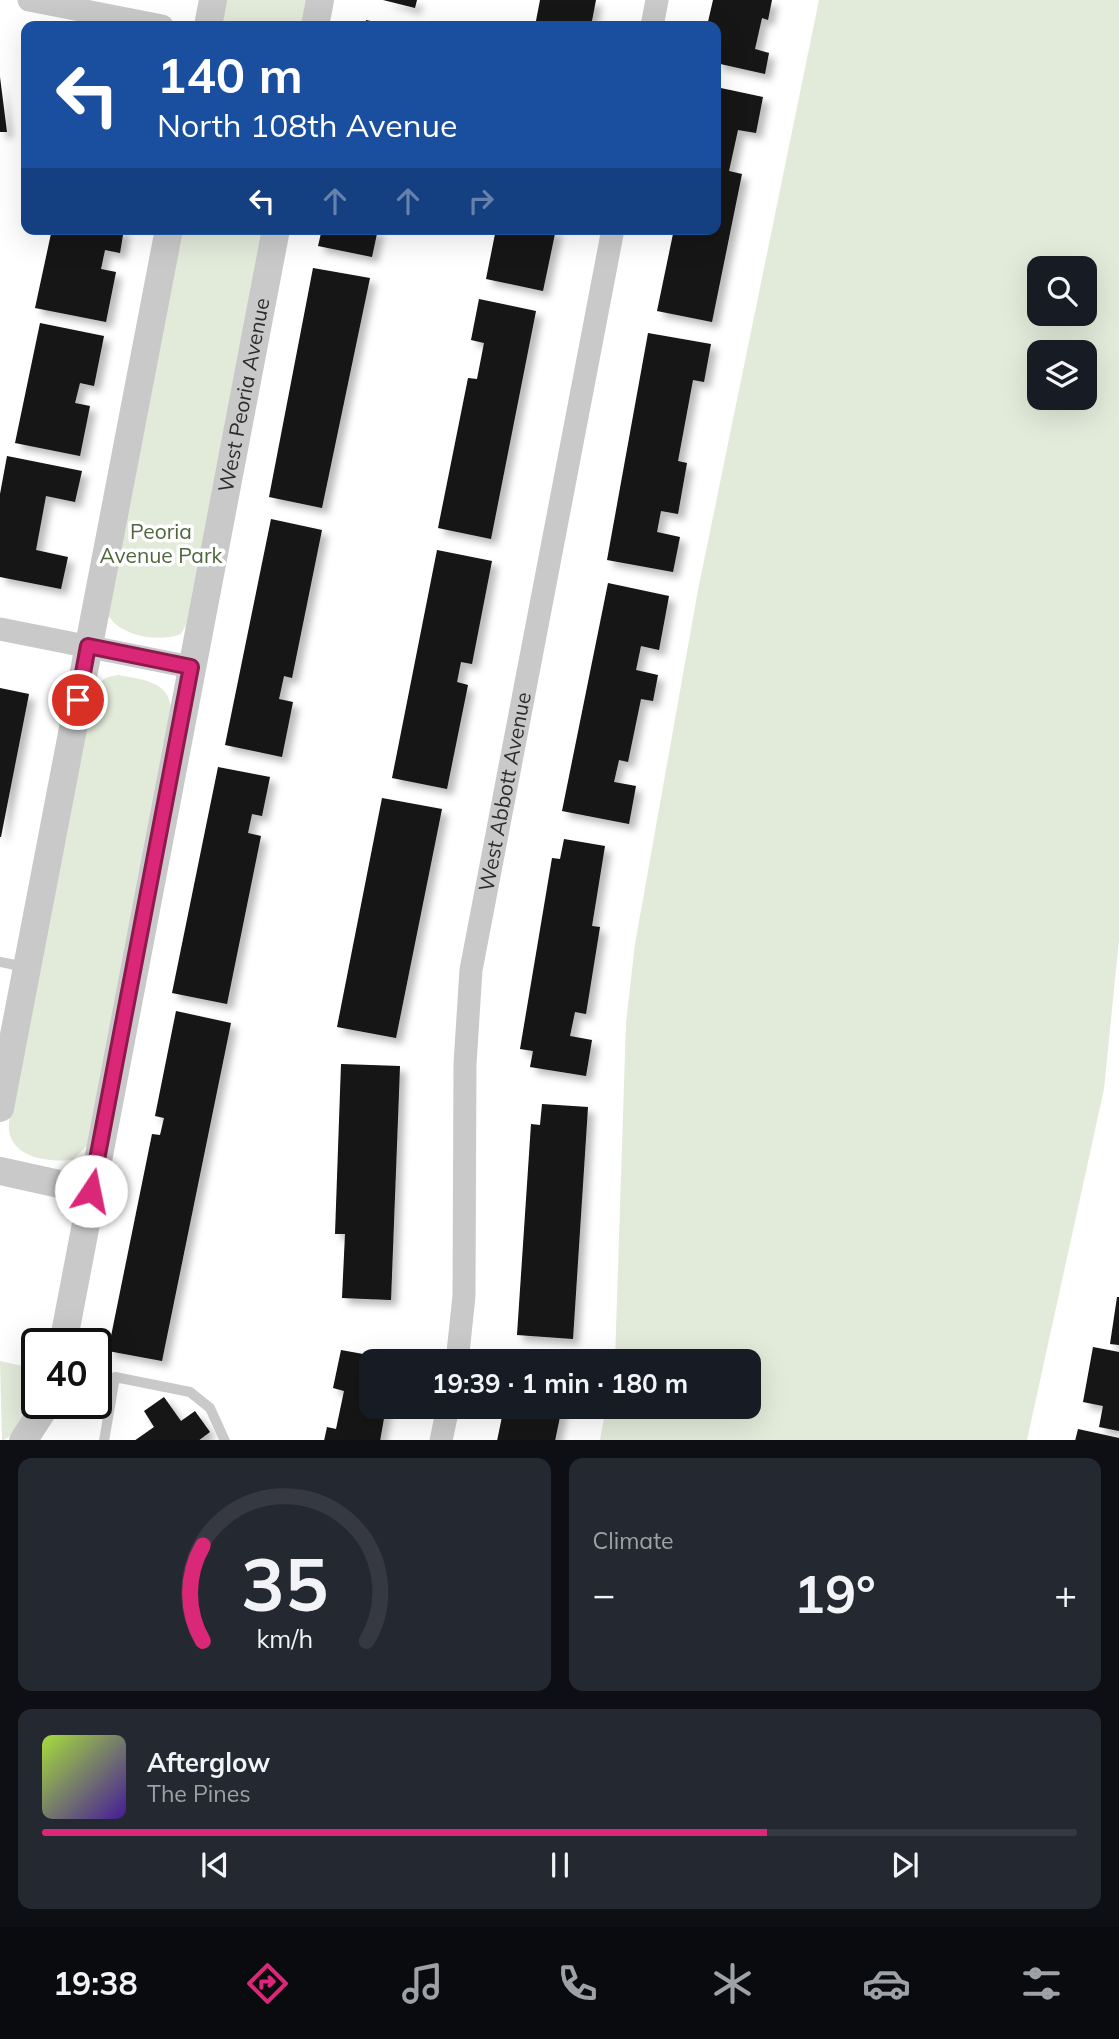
<!DOCTYPE html>
<html lang="en">
<head>
<meta charset="utf-8">
<style>
	body { margin:0; font-family:Mulish,sans-serif; background:#242831; color:#f1f3f6; height:100vh; display:flex; flex-direction:column; font-size:26px; white-space:nowrap }
	* { box-sizing:border-box; margin:0 }
	p { font-size:23px; color:#9ea1a6 }
	.icon { flex:none; width:38px; height:38px; fill:none; stroke:currentColor; stroke-width:2; stroke-linecap:round; stroke-linejoin:round }
	.map { position:relative; height:1440px; overflow:hidden }
	.side { display:flex; flex-direction:column; gap:18px; padding:18px; background:#0d0f14; flex:1 }
	.side>* { flex:none }
	.hud { position:absolute; left:21px; top:21px; width:700px; height:214px; border-radius:14px; box-shadow:0 7px 28px #0002; background:#1a4fa0; color:#fff; overflow:hidden }
	.controls { position:absolute; left:1027px; top:256px; display:grid; gap:14px }
	.controls a { display:grid; place-items:center; width:70px; height:70px; border-radius:14px; background:#171b24; box-shadow:0 7px 28px #0002; font-size:35px }
	.speed { position:absolute; left:21px; top:1328px; display:flex; gap:14px; font-size:35px; font-weight:700; text-align:center }
	.speed>* { display:grid; place-content:center; width:91px; height:91px; border-radius:50%; background:#171b24; box-shadow:0 7px 28px #0002; line-height:1 }
	.speed .limit { border:4px solid #111; border-radius:10px; background:#fff; color:#111 }
	.pin { position:absolute; display:grid; place-items:center; width:60px; height:60px; color:#fff; margin:-30px; border:4px solid #fff; border-radius:50%; box-shadow:0 2px 7px #0007 }
	.me { position:absolute; width:77px; margin:-38px; rotate:11deg; stroke-linejoin:round; filter:drop-shadow(0 0 5px #0008) }
	.turn { display:flex; align-items:center; gap:24px; height:147px; padding:0 21px; font-size:32px }
	.turn .icon { width:91px; height:91px; stroke-width:2.5 }
	.turn b { display:block; font-size:49px; line-height:60px }
	.lanes { display:flex; align-items:center; height:66px; padding:0 21px; background:#0003; justify-content:center; gap:35px; direction:ltr }
	.lanes .off { opacity:.35 }
	.big { font-size:52px; font-weight:700; line-height:1.1 }
	.side .tile { flex:1; display:flex; flex-direction:column; justify-content:center; gap:10px; min-width:0; padding:0 24px; border-radius:14px; background:#242831 }
	.side .dial { align-items:center; gap:0 }
	.dial svg { height:182px; overflow:visible; fill:none; stroke:#363941; stroke-width:7; stroke-linecap:round; text-anchor:middle }
	.dial text { fill:#f1f3f6; stroke:none }
	.song { display:flex; align-items:center; gap:21px }
	.cover { width:84px; height:84px; border-radius:10px; background:linear-gradient(135deg,hsl(80 70% 55%),hsl(260 70% 35%)) }
	.played { height:7px; border-radius:4px; background:linear-gradient(90deg,#db2777 70%,#363941 70%) }
	.keys { display:flex; justify-content:space-around; direction:ltr }
	.heat { display:flex; justify-content:space-between; align-items:center; font-size:38px; direction:ltr }
	.side .tiles { flex:1; display:grid; gap:18px; grid-template-columns:1fr 1fr }
	.tile:last-child { grid-column:span 2 }
	.trip { position:absolute; left:359px; top:1349px; width:402px; height:70px; border-radius:14px; background:#171b24; box-shadow:0 7px 28px #0002; font-weight:700; line-height:70px; text-align:center }
	.dock { display:flex; height:112px; justify-content:space-around; align-items:center; background:#090b0e; color:#9ea1a6 }
	.dock .icon { width:49px; height:49px }
	.dock .selected { color:#db2777 }
	.dock b { font-size:32px; color:#f1f3f6 }
	.map>svg:first-child { display:block }
	.green { fill:#e2eada; fill-rule:evenodd }
	.building { fill:#131313; filter:url(#shadow) }
	.lines { fill:none; stroke-linecap:round; stroke-linejoin:round }
	.service { stroke:#c9c9c9; stroke-width:10 }
	.minor { stroke:#c9c9c9; stroke-width:23 }
	.tertiary { stroke:#c9c9c9; stroke-width:28 }
	.route-casing { stroke:#8e194d; stroke-width:18 }
	.route { stroke:#db2777; stroke-width:12 }
	.labels { text-anchor:middle; stroke-width:7; stroke-linejoin:round; paint-order:stroke }
	.street-label { font-size:21px; fill:#2c2c2c; stroke:#fff }
	.park-label { font-size:21px; fill:#4e663c; stroke:#fff }
</style>
</head>
<body>
<div class="map">
<svg width="1119" height="1441" viewBox="0 0 1119 1441">
	<defs>
		<filter id="shadow"><feDropShadow dx="6" dy="6" stdDeviation="3.5" flood-color="#0004"/></filter>
	</defs>
	<rect width="100%" height="100%" fill="#fff"/>
	<path class="green" d="M224 0H307L302 26H219Z
		M819 0H1119V940L1104 1089 1027 1440H600L606 1407H749V1362L615 1361 626 1023 635 944 698 590ZM1040 268H1085V313H1040ZM1040 352H1085V397H1040Z
		M180 229H263L186 625 181 634C159 643 120 636 108 615Z
		M119 675C141 680 168 680 171 708L87 1146 72 1160C44 1163 5 1156 9 1121L90 698C96 684 103 676 119 675Z
		M0 1361 37 1369C37 1394 28 1429 2 1441Z"/>
	<path class="building" d="M383 0H417L415 8Z
		M540 0H596L591 26H535Z
		M713 0H772L768 20 762 18 755 49 769 53 765 74 716 63 719 46H716V26H707Z
		M366 20 389 25V26H365Z
		M0 77 7 132H0Z
		M716 87 763 97 756 133 738 130 729 171 742 174 712 322 657 311 674 229H716Z
		M52 229H124L120 253 105 250 101 269 116 272 106 322 35 308Z
		M322 229H378L372 257 318 246Z
		M496 229H556L543 291 486 279Z
		M313 268 370 278 322 508 269 497Z
		M479 299 536 311 491 539 438 528 468 378 477 379 484 343 471 340Z
		M40 323 104 336 94 386 80 383 75 403 90 406 80 456 15 443Z
		M648 333 711 344 704 382 693 380 678 461 687 463 678 514 661 511 657 532 680 537 673 572 607 560Z
		M7 456 82 471 75 502 46 496 36 550 68 557 61 589 0 577V494Z
		M271 519 322 530 292 678 284 676 279 699 293 702 282 757 225 745Z
		M437 550 492 561 472 664 461 662 457 682 468 685 447 789 392 778Z
		M608 583 669 596 659 650 641 646 636 670 658 675 653 701 641 699 628 762 619 760 614 782 636 786 629 824 562 811Z
		M0 688 29 694 1 837H0Z
		M218 767 270 777 262 816 252 814 248 833 261 836 227 1004 172 993Z
		M382 798 442 809 396 1038 337 1027Z
		M564 839 605 846 592 926 600 927 586 1014 575 1012 570 1036 592 1040 586 1076 530 1067 533 1051 520 1049 552 858 560 859Z
		M176 1011 231 1023 162 1361 108 1351 152 1134 160 1135 164 1118 155 1116Z
		M341 1064 400 1066 391 1300 342 1298 345 1234H335Z
		M542 1104 588 1107 573 1339 517 1335 531 1124 540 1125Z
		M1117 1297H1119V1345L1110 1344Z
		M1093 1347 1119 1352V1431L1099 1427 1103 1406 1083 1402Z
		M341 1350 396 1360 371 1362V1407H386L380 1441H324L327 1427 336 1429 344 1391 333 1388Z
		M164 1397 181 1421 195 1411 210 1432 198 1441H134L154 1427 144 1411Z
		M504 1407H562L555 1441H497Z
		M1078 1429 1119 1438V1441H1075Z"/>
	<g class="lines">
		<path class="service" d="M0 962 25 967
			M104 1441 115 1377 190 1392 210 1408 225 1441"/>
		<g class="minor">
			<path d="M29 0 162 26"/>
			<path d="M652 26 657 0"/>
			<path d="M0 629 191 667"/>
			<path id="s1" d="M457 1362 464 1296 465 1064 471 970 613 229"/>
			<path d="M441 1441 448 1407"/>
		</g>
		<g class="tertiary">
			<path d="M208 26 213 0"/>
			<path d="M315 26 320 0"/>
			<path d="M0 1108 169 229"/>
			<path d="M0 1171 91 1191"/>
			<path id="s2" d="M63 1344 276 229"/>
			<path d="M23 1441 47 1404"/>
		</g>
	</g>
	<g class="lines">
		<g class="route-casing">
			<path id="route" d="M78 700 88 646 191 667 91 1191"/>
		</g>
		<use href="#route" class="route"/>
	</g>
	<g class="labels">
		<g class="street-label">
			<text dy="7" stroke="none"><textPath href="#s2" startOffset="966">West Peoria Avenue</textPath></text>
			<text dy="7" stroke="none"><textPath href="#s1" startOffset="574">West Abbott Avenue</textPath></text>
		</g>
		<g class="park-label">
			<text x="161" y="539">Peoria<tspan x="161" dy="24">Avenue Park</tspan></text>
		</g>
	</g>
</svg>
<div class="controls">
<a><svg class="icon" aria-label="search" viewBox="0 0 24 24"><circle cx="10" cy="10" r="6"/><path d="M15 15l6 6"/></svg></a>
<a><svg class="icon" aria-label="layers" viewBox="0 0 24 24"><path d="M12 4l9 5-9 5-9-5zM3 14l9 5 9-5"/></svg></a>
</div>
<div class="speed"><div class="limit">40</div></div>
<div class="pin" style="left:78px;top:700px;background:#d93025"><svg class="icon" aria-label="arrive" viewBox="0 0 24 24"><path d="M6 21V4h12l-3 4 3 4H6"/></svg></div>
<svg class="me" style="left:91px;top:1191px" viewBox="-20 -20 40 40"><circle r="19" fill="#fff"/><path d="M0-13L10 11 0 6-10 11z" fill="#db2777"/></svg>
<div class="trip">19:39 · 1 min · 180 m</div>
<div class="hud">
<div class="turn"><svg class="icon" aria-label="left" viewBox="0 0 24 24"><path d="M17 20v-9H6M10 6l-5 5 5 5"/></svg><div><b>140 m</b>North 108th Avenue</div></div>
<div class="lanes"><svg class="icon" aria-label="left" viewBox="0 0 24 24"><path d="M17 20v-9H6M10 6l-5 5 5 5"/></svg><svg class="icon off" aria-label="ahead" viewBox="0 0 24 24"><path d="M12 20V5M6 11l6-6 6 6"/></svg><svg class="icon off" aria-label="ahead" viewBox="0 0 24 24"><path d="M12 20V5M6 11l6-6 6 6"/></svg><svg class="icon off" aria-label="right" viewBox="0 0 24 24"><path d="M7 20v-9h11M14 6l5 5-5 5"/></svg></div>
</div>
</div>
<section class="side">
<div class="tiles">
<div class="tile dial"><svg viewBox="0 0 100 80">
<path d="M14 69A42 42 0 1 1 86 69"/>
<path d="M14 69A42 42 0 0 1 14 27" stroke="#db2777"/>
<text x="50" y="56" font-size="32" font-weight="700">35</text>
<text x="50" y="72" font-size="11">km/h</text>
</svg></div>
<div class="tile"><p>Climate</p>
<div class="heat"><a>−</a><b class="big">19°</b><a>+</a></div>
</div>
<div class="tile">
<div class="song"><i class="cover"></i><div><b>Afterglow</b><p>The Pines</p></div></div>
<div class="played"></div>
<div class="keys"><svg class="icon" aria-label="previous" viewBox="0 0 24 24"><path d="M18 5L8 12l10 7zM5 5v14"/></svg><svg class="icon" aria-label="pause" viewBox="0 0 24 24"><path d="M8 5v14M16 5v14"/></svg><svg class="icon" aria-label="next" viewBox="0 0 24 24"><path d="M6 5l10 7-10 7zM19 5v14"/></svg></div>
</div>
</div>
</section>
<nav class="dock">
<b>19:38</b>
<svg class="icon selected" aria-label="directions" viewBox="0 0 24 24"><path d="M12 3l9 9-9 9-9-9zM9 14v-3h6M13 9l2 2-2 2"/></svg>
<svg class="icon" aria-label="music" viewBox="0 0 24 24"><path d="M9 18V5l10-2v13"/><circle cx="6" cy="18" r="3"/><circle cx="16" cy="16" r="3"/></svg>
<svg class="icon" aria-label="phone" viewBox="0 0 24 24"><path d="M5 4h4l2 5-3 2q2 4 5 5l2-3 5 2v4C11 20 4 13 5 4z"/></svg>
<svg class="icon" aria-label="climate" viewBox="0 0 24 24"><path d="M12 3v18M4 7l16 10M4 17L20 7"/></svg>
<svg class="icon" aria-label="car" viewBox="0 0 24 24"><path d="M5 17H2v-5l4-1 3-4h7l3 4 3 1v5h-3M9 17h6M6 11h13"/><circle cx="7" cy="17" r="2"/><circle cx="17" cy="17" r="2"/></svg>
<svg class="icon" aria-label="filters" viewBox="0 0 24 24"><path d="M4 7h16M4 17h16"/><circle cx="9" cy="7" r="2"/><circle cx="15" cy="17" r="2"/></svg>
</nav>
</body>
</html>
